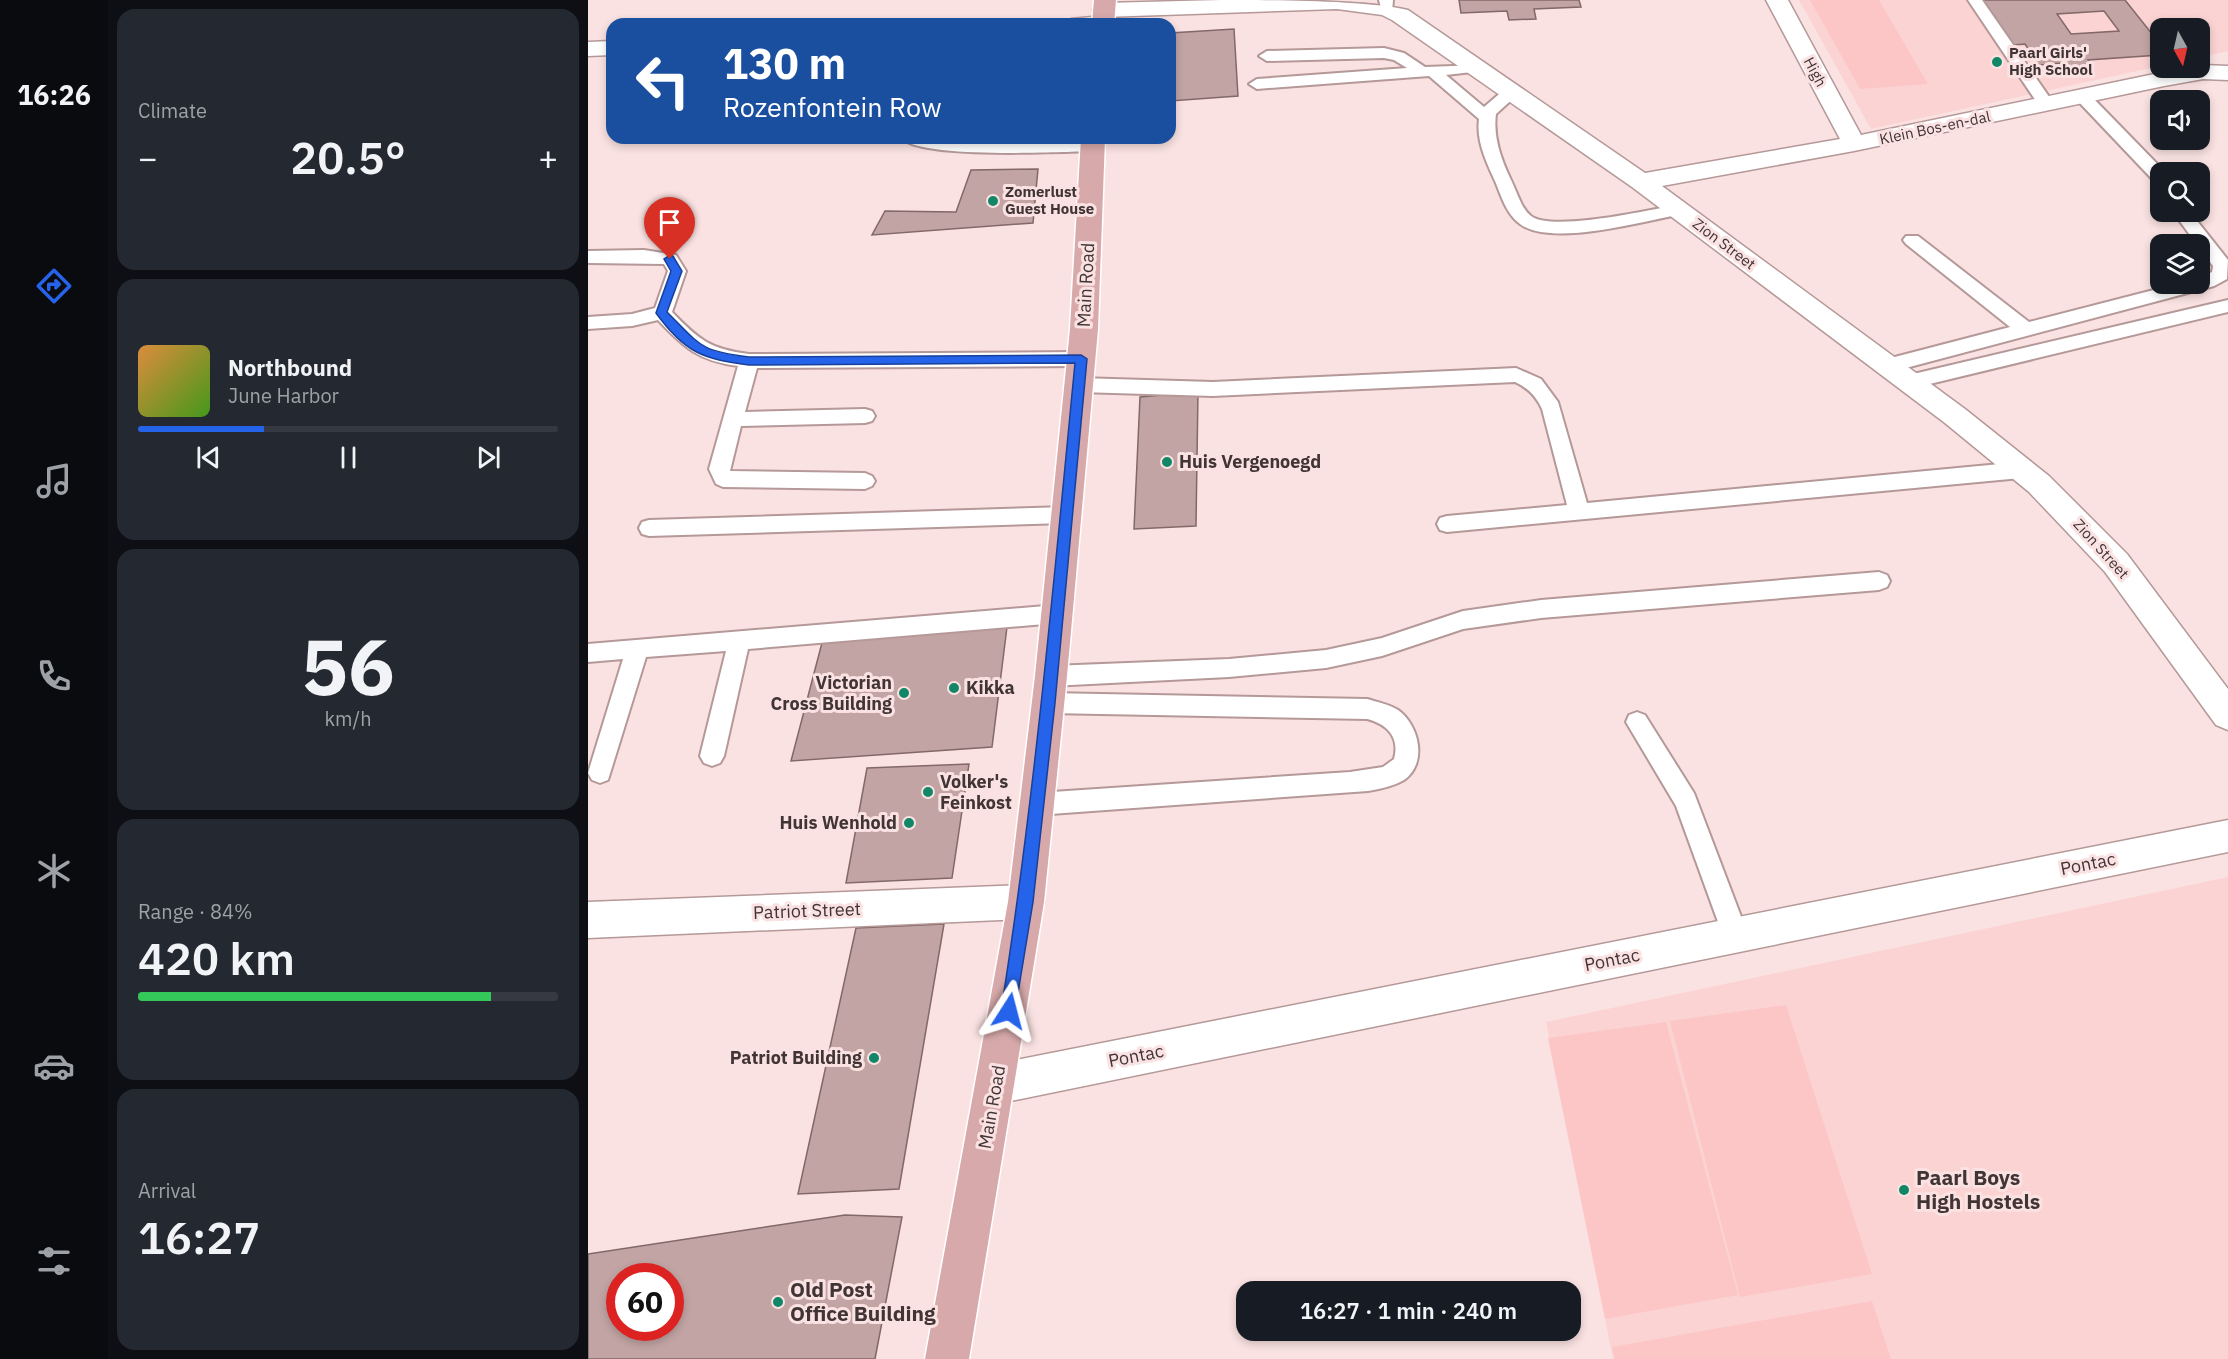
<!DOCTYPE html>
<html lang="en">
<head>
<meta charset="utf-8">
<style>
	body { margin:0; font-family:"IBM Plex Sans",sans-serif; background:#242831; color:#f1f3f6; height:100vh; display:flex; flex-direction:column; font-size:22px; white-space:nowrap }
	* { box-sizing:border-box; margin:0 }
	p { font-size:20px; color:#9ea1a6 }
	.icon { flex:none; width:33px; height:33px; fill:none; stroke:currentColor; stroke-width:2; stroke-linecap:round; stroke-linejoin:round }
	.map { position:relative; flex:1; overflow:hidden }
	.drawer { display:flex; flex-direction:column; gap:9px; padding:9px; background:#0d0f14; width:480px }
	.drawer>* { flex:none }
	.guide { position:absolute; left:18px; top:18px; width:570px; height:126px; border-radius:18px; box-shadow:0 3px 9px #0003; background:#1a4fa0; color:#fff; overflow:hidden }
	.needle { width:39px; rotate:172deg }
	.tools { position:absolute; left:1562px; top:18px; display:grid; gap:12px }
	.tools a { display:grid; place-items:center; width:60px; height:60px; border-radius:12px; background:#171b24; box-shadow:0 3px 9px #0003; font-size:30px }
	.speed { position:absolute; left:18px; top:1263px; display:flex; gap:12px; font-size:30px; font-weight:700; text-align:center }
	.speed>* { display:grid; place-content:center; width:78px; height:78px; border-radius:50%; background:#171b24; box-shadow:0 3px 9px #0003; line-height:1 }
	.speed .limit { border:9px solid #d22; background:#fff; color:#111 }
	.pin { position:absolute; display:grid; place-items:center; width:51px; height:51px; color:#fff; margin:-62px -26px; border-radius:50% 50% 50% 0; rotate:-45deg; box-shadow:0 0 6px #0007 }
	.pin .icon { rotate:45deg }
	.me { position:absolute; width:66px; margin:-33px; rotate:9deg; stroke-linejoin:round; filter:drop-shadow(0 0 4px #0008) }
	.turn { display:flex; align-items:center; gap:21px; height:126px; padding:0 18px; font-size:27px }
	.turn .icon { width:78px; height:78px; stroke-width:2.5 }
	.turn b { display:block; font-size:42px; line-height:51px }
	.big { font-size:45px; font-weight:600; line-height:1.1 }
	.drawer .tile { flex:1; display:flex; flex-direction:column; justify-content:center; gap:9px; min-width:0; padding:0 21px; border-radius:18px; background:#242831 }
	.drawer .dial { align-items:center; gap:0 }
	.dial b { font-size:78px; line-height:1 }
	.song { display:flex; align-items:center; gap:18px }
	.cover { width:72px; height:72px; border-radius:9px; background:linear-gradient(135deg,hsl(30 70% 55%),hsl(100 70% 35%)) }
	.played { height:6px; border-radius:3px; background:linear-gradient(90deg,#2563eb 30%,#363941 30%) }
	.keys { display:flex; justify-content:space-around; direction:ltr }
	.heat { display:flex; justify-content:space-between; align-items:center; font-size:33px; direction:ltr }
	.charge { height:9px; border-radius:4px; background:linear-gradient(90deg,#34c759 84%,#363941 0) }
	.trip { position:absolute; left:648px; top:1281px; width:345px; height:60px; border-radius:18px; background:#171b24; box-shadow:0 3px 9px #0003; font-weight:600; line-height:60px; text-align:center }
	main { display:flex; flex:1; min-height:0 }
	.menu { display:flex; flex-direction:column; width:108px; justify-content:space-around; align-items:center; background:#090b0e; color:#9ea1a6 }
	.menu .icon { width:42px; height:42px }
	.menu .selected { color:#2563eb }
	.menu b { font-size:27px; color:#f1f3f6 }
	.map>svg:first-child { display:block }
	.built { fill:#fbd3d3 }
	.green { fill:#fcc6c6 }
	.building { fill:#c2a4a4; stroke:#836868; stroke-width:1.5; fill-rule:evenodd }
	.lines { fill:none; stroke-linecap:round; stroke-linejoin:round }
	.lane-casing { stroke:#b59898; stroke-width:4 }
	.street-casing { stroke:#b59898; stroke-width:3 }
	.primary-casing { stroke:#fff; stroke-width:3 }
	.lane { fill:#fff; fill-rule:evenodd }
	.street { fill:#fff; fill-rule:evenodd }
	.primary { fill:#d7a9aa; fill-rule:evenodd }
	.route { fill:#2563eb; stroke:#184099; stroke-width:1.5 }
	.poi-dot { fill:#128767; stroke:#fbe2e2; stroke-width:2 }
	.labels { text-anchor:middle; stroke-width:6; stroke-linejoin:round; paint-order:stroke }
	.far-poi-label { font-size:15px; font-weight:bold; fill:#403434; stroke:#fbe2e2; text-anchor:start }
	.far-street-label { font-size:15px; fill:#403434; stroke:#fbe2e2 }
	.street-label { font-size:18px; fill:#403434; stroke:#fbe2e2 }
	.poi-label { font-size:18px; font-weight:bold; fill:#403434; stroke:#fbe2e2; text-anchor:start }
	.near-poi-label { font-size:21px; font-weight:bold; fill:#403434; stroke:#fbe2e2; text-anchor:start }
</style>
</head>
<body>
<main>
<nav class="menu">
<b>16:26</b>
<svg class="icon selected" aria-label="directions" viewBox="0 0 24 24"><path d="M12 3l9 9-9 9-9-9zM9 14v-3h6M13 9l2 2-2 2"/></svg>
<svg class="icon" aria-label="music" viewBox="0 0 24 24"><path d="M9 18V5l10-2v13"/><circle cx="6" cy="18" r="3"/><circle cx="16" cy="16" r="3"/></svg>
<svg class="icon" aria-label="phone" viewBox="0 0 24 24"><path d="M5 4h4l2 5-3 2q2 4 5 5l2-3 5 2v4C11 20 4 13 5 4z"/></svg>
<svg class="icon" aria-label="climate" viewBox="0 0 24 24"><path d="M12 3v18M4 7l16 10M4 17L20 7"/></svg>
<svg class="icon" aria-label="car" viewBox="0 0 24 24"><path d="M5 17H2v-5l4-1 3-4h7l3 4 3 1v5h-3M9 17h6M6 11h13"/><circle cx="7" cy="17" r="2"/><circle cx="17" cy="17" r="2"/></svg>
<svg class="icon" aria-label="filters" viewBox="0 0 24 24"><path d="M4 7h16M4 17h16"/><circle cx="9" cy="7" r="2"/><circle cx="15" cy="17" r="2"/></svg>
</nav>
<section class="drawer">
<div class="tile"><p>Climate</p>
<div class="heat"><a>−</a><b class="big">20.5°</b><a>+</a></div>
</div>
<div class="tile">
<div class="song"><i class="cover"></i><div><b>Northbound</b><p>June Harbor</p></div></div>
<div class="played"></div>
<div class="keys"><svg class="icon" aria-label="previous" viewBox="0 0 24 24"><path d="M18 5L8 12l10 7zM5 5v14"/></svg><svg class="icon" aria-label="pause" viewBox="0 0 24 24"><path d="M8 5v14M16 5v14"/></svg><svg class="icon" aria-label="next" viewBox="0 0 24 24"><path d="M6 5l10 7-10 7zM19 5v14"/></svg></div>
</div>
<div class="tile dial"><b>56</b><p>km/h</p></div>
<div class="tile"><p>Range · 84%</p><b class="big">420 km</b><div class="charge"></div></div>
<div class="tile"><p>Arrival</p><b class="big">16:27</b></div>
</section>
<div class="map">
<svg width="1640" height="1359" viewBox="0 0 1640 1359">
	<rect width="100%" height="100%" fill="#fbe2e2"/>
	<path class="built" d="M1211 0H1640V51L1611 58V28H1572V66L1283 129Z
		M1640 877V1359H1025L958 1022Z"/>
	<path class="green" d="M1222 0H1291L1340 84 1272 89Z
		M1198 1005 1284 1274 1152 1297 1082 1021Z
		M1078 1022 1150 1295 1017 1319 960 1038Z
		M1284 1301 1303 1359H1027L1024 1347Z"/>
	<path class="building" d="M871 0H991L993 7 946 9 948 19 921 20 919 11 873 13Z
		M1395 0H1537L1572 44V55L1500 60 1505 67 1479 69 1475 63 1451 65 1437 44 1426 45ZM1516 11 1531 31 1483 34 1469 14Z
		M646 29 650 96 582 101V33Z
		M378 138H442L441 142 377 145Z
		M450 169 445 223 284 235 297 211 368 212 383 170Z
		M610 392 608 526 546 529 552 397Z
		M419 627 404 747 203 761 235 639Z
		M381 764 364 878 258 883 279 768Z
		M356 924 311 1189 210 1194 268 928Z
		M257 1215 314 1217 287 1359H0V1254ZM32 1276H82V1328H32Z"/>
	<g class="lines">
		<g class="lane-casing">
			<path id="lane" d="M791 0H805L804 12H794Z
				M1380 0H1394L1466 104 1464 107H1452Z
				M796 48 816 53 837 67 893 65 896 68 893 71 858 75 896 107 917 89H929L931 92 929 95 908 114C905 137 913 159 923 180 929 192 933 208 943 216 965 232 1060 210 1089 205L1098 210 1089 215C1052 222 963 247 932 224 918 214 913 195 907 181 898 162 888 140 891 119L841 76 669 89 661 84 669 79 819 68 806 60 796 58 679 61 671 56 679 51Z
				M1495 92 1501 94 1577 172H1572V182L1566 181 1489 100 1487 97Z
				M314 138H348L374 143 504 141 512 146 504 151C473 152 331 159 314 138Z
				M1585 212H1602L1640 260 1639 279 1626 286 1299 373 1292 371 1290 366 1292 361 1299 359 1422 327 1318 244 1315 240 1318 236H1330L1441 322 1589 284H1611V278L1624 272 1625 266Z
				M56 250 88 255 98 271 84 312C111 340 122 349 161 354L493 352 500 354 502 359 500 364 493 366 169 368 157 412 277 409 284 411 287 416 284 421 277 423 153 426 142 471 277 473 284 476 287 481 284 486 277 489 135 487 128 484 121 469 150 366C111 361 96 348 70 320L44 326 0 329V317L44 314 67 308 80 271 76 264 0 263V251Z
				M1640 300V312L1321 389 1314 387 1311 382 1314 377 1321 375Z
				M928 368 953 379 970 402 999 503 1433 462 1440 465 1443 470 1440 475 1433 478 859 532 852 530 849 524 852 518 859 516 979 505 954 409C948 396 940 388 927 382L625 396 491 392 484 390 481 385 484 380 491 378 625 382Z
				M478 507 485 509 488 515 485 521 478 523 61 536 54 534 51 528 54 522 61 520Z
				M1291 572 1299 575 1302 581 1299 587 1291 590 953 618 875 629 794 656 738 668 641 677 463 686 455 683 452 676 455 669 463 666 641 659 738 650 794 638 875 611 953 600Z
				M469 605 477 608 480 614 477 620 469 623 160 649 136 756 132 763 124 766 116 763 112 756 138 651 58 657 20 780 12 783 4 780 0 773 35 659 0 662V644Z
				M460 693 779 699C789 702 801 704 810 710 831 725 840 763 816 780 806 786 792 789 780 791L449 815 441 812 437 804 441 796 449 793 762 772 795 767 806 759C812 737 799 724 779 719L460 713 452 710 449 703 452 696Z
				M1049 712 1057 715 1106 793 1160 935 1156 944 1147 947 1138 944 1088 806 1038 722 1041 715Z"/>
		</g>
		<g class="street-casing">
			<path id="street" d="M633 0C682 0 778 0 820 10L1057 173 1252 139 1178 0H1200L1273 135 1576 72 1615 65 1640 66V80L1615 79 1576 86 1266 151 1074 186 1377 409 1461 476 1539 554 1640 689V730L1628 725 1517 572 1441 492 1357 423 1044 187 804 20 794 15 749 9 516 17 508 15 505 10 508 5 516 3Z
				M515 16 523 18 526 23 480 24 483 19Z
				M24 41V55L0 56V42Z
				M1640 820V852L408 1104 394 1098 388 1084 394 1070 408 1064Z
				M438 885 451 890 456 902 451 914 438 919 0 938V902Z"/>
		</g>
		<g class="primary-casing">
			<path id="primary" d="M506 0H528L526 24H504Z
				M493 138H517L510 329 479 676 456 902 381 1359H337L420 902 447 676 482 329Z"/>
		</g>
		<use href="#lane" class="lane"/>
		<use href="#street" class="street"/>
		<use href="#primary" class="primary"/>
	</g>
	<path class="route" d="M82 255 85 256 94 271 79 312C114 347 112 351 161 357L493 355 499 359 467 703 445 902 426 1017 421 1019 415 1017 413 1011C447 796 466 579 487 363L161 365C115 359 97 353 68 313L83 271 76 259Z"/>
	<g class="poi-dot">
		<circle cx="1409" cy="62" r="6"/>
		<circle cx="405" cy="201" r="6"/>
		<circle cx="579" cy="462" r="6"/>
		<circle cx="366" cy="688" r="6"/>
		<circle cx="316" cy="693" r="6"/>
		<circle cx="340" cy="792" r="6"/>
		<circle cx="321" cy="823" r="6"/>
		<circle cx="286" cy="1058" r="6"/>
		<circle cx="1316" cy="1190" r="6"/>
		<circle cx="190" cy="1302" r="6"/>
	</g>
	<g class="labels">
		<g class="far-poi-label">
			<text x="1421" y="58">Paarl Girls'<tspan x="1421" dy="17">High School</tspan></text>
			<text x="417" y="197">Zomerlust<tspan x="417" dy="17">Guest House</tspan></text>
		</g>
		<g class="far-street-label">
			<text transform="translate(1227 72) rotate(62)" y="5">High</text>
			<text transform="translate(1347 128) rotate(-12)" y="5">Klein Bos-en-dal</text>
			<text transform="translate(1136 244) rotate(37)" y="5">Zion Street</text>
			<text transform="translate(1513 549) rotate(48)" y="5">Zion Street</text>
		</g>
		<g class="street-label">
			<text transform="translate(498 285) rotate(-87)" y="6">Main Road</text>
			<text transform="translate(1500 864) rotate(-11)" y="6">Pontac</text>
			<text transform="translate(219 911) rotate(-2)" y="6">Patriot Street</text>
			<text transform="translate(1024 960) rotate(-11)" y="6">Pontac</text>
			<text transform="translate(548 1056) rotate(-11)" y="6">Pontac</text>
			<text transform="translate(404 1107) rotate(-80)" y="6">Main Road</text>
		</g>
		<g class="poi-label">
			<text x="591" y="468">Huis Vergenoegd</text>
			<text x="304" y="689" text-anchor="end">Victorian<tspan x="304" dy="21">Cross Building</tspan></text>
			<text x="378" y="694">Kikka</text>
			<text x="352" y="788">Volker's<tspan x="352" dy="21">Feinkost</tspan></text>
			<text x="309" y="829" text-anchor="end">Huis Wenhold</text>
			<text x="274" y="1064" text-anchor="end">Patriot Building</text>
		</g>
		<g class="near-poi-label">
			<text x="1328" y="1185">Paarl Boys<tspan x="1328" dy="24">High Hostels</tspan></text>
			<text x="202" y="1297">Old Post<tspan x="202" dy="24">Office Building</tspan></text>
		</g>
	</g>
</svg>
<div class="tools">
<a><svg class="needle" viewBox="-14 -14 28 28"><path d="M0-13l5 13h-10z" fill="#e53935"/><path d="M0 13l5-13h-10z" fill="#9ea1a6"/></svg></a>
<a><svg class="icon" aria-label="sound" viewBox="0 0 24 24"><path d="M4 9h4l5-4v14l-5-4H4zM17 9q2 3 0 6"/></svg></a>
<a><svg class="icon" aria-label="search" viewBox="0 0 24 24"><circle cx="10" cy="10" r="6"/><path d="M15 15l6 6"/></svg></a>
<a><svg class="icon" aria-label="layers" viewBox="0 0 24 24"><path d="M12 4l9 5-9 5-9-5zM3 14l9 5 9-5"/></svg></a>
</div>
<div class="speed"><div class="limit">60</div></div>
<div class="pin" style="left:82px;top:259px;background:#d93025"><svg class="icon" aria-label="arrive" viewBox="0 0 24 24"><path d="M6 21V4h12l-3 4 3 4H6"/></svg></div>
<svg class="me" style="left:421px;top:1011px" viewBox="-20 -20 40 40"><path d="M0-17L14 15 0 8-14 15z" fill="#2563eb" stroke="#fff" stroke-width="4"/></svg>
<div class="trip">16:27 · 1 min · 240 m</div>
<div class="guide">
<div class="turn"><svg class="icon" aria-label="left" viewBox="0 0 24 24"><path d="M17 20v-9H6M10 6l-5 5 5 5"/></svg><div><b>130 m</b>Rozenfontein Row</div></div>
</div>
</div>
</main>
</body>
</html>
